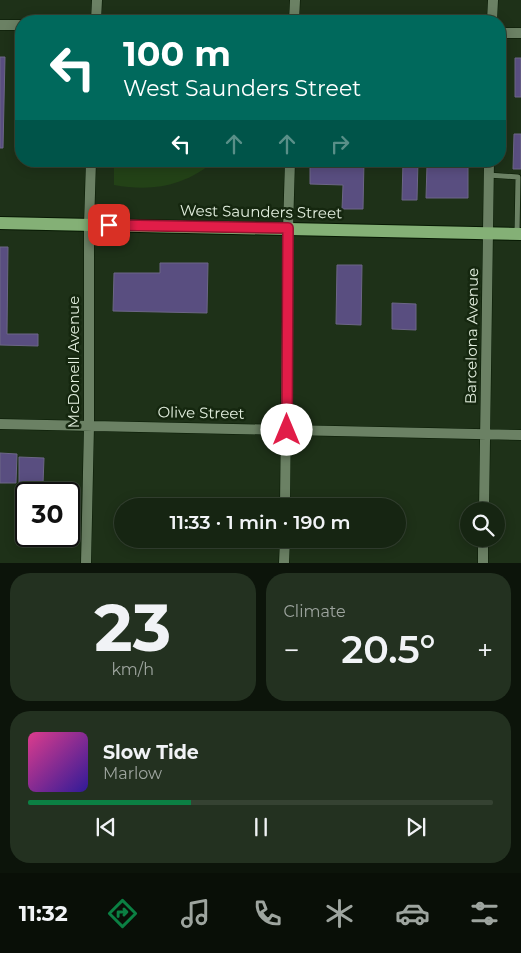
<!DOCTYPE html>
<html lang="en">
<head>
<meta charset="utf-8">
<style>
	body { margin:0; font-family:Montserrat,sans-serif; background:#233120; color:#f1f3f6; height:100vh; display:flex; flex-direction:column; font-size:19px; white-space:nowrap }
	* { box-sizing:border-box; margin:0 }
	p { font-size:16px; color:#9ea59f }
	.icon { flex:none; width:28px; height:28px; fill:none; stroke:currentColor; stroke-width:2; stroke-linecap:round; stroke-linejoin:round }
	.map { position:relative; height:563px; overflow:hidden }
	.details { display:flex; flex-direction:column; gap:10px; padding:10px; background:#0c140a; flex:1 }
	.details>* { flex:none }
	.top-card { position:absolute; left:15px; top:15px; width:491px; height:152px; border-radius:20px; box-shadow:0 2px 12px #0003,0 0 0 1px #354232; background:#00695c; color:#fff; overflow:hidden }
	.tools { position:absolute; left:460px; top:502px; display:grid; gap:10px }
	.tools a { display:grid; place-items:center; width:45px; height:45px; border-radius:50%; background:#162512; box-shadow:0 2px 12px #0003,0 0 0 1px #354232; font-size:25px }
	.speed { position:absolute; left:15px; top:482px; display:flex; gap:10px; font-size:25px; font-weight:700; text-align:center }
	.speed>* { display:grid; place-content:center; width:65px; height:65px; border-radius:50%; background:#162512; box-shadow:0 2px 12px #0003,0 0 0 1px #354232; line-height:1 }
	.speed .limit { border:2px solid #111; border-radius:8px; background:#fff; color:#111 }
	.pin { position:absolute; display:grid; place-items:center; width:42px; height:42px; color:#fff; margin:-21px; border-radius:10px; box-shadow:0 2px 8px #0006 }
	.me { position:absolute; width:55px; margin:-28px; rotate:0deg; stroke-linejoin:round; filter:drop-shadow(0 0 4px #0008) }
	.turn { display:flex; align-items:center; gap:18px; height:105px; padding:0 25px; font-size:22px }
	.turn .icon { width:65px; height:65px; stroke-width:2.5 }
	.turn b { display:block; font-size:35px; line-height:42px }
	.lanes { display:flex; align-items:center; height:48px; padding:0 25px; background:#0003; justify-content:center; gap:25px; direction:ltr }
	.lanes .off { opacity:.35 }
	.big { font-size:38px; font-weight:600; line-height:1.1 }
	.details .card { flex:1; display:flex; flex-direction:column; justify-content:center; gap:8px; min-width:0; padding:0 18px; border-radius:20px; background:#233120 }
	.details .dial { align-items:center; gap:0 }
	.dial b { font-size:65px; line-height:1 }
	.song { display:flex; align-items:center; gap:15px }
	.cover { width:60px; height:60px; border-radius:8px; background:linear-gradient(135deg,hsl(330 70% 55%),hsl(250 70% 35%)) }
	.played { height:5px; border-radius:2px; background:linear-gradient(90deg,#0b8043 35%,#354232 35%) }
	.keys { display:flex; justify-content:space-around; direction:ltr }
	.heat { display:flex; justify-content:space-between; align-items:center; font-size:28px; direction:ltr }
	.details .tiles { flex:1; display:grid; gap:10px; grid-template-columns:1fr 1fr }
	.card:last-child { grid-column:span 2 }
	.trip { position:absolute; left:114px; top:498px; width:292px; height:50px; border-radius:25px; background:#162512; box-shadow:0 2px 12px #0003,0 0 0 1px #354232; font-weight:600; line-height:50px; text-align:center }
	.menu { display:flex; height:80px; justify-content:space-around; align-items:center; background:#090f07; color:#9ea59f }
	.menu .icon { width:35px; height:35px }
	.menu .on { color:#0b8043 }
	.menu b { font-size:22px; color:#f1f3f6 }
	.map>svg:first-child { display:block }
	.green { fill:#234217 }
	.building { fill:#594e80; stroke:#6c6686 }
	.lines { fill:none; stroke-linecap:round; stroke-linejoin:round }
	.lane-casing { stroke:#071903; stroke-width:6 }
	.street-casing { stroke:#071903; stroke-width:11 }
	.primary-casing { stroke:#071903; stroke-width:14 }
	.lane { stroke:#6b8164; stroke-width:5 }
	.street { stroke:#6b8164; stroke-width:10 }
	.primary { stroke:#84b076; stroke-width:12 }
	.route-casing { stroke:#92132f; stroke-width:12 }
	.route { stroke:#e11d48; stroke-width:9 }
	.labels { text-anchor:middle; stroke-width:5; stroke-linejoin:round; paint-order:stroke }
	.street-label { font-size:15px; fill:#e3efdf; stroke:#15270f }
</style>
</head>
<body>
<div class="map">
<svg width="521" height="563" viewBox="0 0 521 563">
	<rect width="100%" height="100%" fill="#1e3118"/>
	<path class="green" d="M114 161H215C184 186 153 192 114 185Z"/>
	<path class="building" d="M0 57H5L3 148H0Z
		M515 58H521V97H515Z
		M514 134H521V169H513Z
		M310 161H364L363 209H342L343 185 310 184Z
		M403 161H418L417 200H402Z
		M449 161H468V198H426L427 165 449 166Z
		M0 247H8L7 334H38V346L0 345Z
		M160 263H208L207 313 113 311 114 273H160Z
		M337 265H362L361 325 336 324Z
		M392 303 416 304V330L392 329Z
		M0 453 17 454 16 483H0Z
		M19 457 44 458 43 484H19Z"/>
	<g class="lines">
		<g class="lane-casing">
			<path id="lane" d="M488 175 518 177 517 233"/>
		</g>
		<g class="street-casing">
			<path id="street" d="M96 21 97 0
				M294 21 295 0
				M492 21 493 0
				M0 25H21
				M500 33H521
				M0 424 521 435
				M285 506 288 229 290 161
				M484 511 489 161
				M86 563 89 426V225L91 161
				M284 563 285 539
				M483 563V539"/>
		</g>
		<g class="primary-casing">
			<path id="primary" d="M0 223 521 234"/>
		</g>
		<use href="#lane" class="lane"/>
		<use href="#street" class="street"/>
		<use href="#primary" class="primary"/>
	</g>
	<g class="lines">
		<g class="route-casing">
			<path id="route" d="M109 225 288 228 287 430"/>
		</g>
		<use href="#route" class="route"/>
	</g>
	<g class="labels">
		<g class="street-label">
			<text transform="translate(261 212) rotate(1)" y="5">West Saunders Street</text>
			<text transform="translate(472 336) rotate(-89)" y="5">Barcelona Avenue</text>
			<text transform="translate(74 362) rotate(-90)" y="5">McDonell Avenue</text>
			<text transform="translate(201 413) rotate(1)" y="5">Olive Street</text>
		</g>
	</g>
</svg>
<div class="tools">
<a><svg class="icon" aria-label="search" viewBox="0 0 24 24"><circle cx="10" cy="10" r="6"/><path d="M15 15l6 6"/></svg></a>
</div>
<div class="speed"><div class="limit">30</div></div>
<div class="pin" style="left:109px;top:225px;background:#d93025"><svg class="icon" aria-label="arrive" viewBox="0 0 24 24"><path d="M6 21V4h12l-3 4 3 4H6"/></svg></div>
<svg class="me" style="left:287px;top:430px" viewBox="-20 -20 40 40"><circle r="19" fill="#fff"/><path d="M0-13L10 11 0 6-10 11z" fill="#e11d48"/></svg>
<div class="trip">11:33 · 1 min · 190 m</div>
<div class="top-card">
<div class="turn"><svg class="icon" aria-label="left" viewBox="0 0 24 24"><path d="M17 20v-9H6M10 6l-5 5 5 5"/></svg><div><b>100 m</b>West Saunders Street</div></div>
<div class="lanes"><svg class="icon" aria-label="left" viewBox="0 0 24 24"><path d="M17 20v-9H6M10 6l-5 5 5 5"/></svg><svg class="icon off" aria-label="ahead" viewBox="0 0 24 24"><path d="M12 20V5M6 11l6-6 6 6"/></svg><svg class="icon off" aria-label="ahead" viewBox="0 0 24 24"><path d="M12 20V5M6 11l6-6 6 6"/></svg><svg class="icon off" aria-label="right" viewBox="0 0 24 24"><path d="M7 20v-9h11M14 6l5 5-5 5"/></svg></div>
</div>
</div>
<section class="details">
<div class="tiles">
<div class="card dial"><b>23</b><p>km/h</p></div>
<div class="card"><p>Climate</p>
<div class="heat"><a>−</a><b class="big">20.5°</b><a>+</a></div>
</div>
<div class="card">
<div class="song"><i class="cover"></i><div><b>Slow Tide</b><p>Marlow</p></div></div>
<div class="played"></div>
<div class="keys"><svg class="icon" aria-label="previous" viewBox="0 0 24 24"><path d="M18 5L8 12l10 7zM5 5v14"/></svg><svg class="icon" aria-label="pause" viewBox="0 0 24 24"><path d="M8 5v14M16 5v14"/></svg><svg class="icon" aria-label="next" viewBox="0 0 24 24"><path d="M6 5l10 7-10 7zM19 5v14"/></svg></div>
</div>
</div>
</section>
<nav class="menu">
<b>11:32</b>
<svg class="icon on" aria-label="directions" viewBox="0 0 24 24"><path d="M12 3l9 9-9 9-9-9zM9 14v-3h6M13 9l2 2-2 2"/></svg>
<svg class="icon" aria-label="music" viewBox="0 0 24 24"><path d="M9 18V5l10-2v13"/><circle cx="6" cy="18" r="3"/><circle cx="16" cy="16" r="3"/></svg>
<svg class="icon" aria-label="phone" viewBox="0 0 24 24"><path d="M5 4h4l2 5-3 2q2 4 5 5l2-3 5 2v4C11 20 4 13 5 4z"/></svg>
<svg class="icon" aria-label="climate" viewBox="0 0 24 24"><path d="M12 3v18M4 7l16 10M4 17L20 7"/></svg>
<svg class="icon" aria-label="car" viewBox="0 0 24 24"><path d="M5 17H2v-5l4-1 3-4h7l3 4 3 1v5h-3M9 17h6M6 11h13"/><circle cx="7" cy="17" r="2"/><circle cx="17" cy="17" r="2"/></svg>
<svg class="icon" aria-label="filters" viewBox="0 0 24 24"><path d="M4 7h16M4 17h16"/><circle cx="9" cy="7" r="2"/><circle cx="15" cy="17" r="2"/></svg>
</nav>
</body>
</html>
